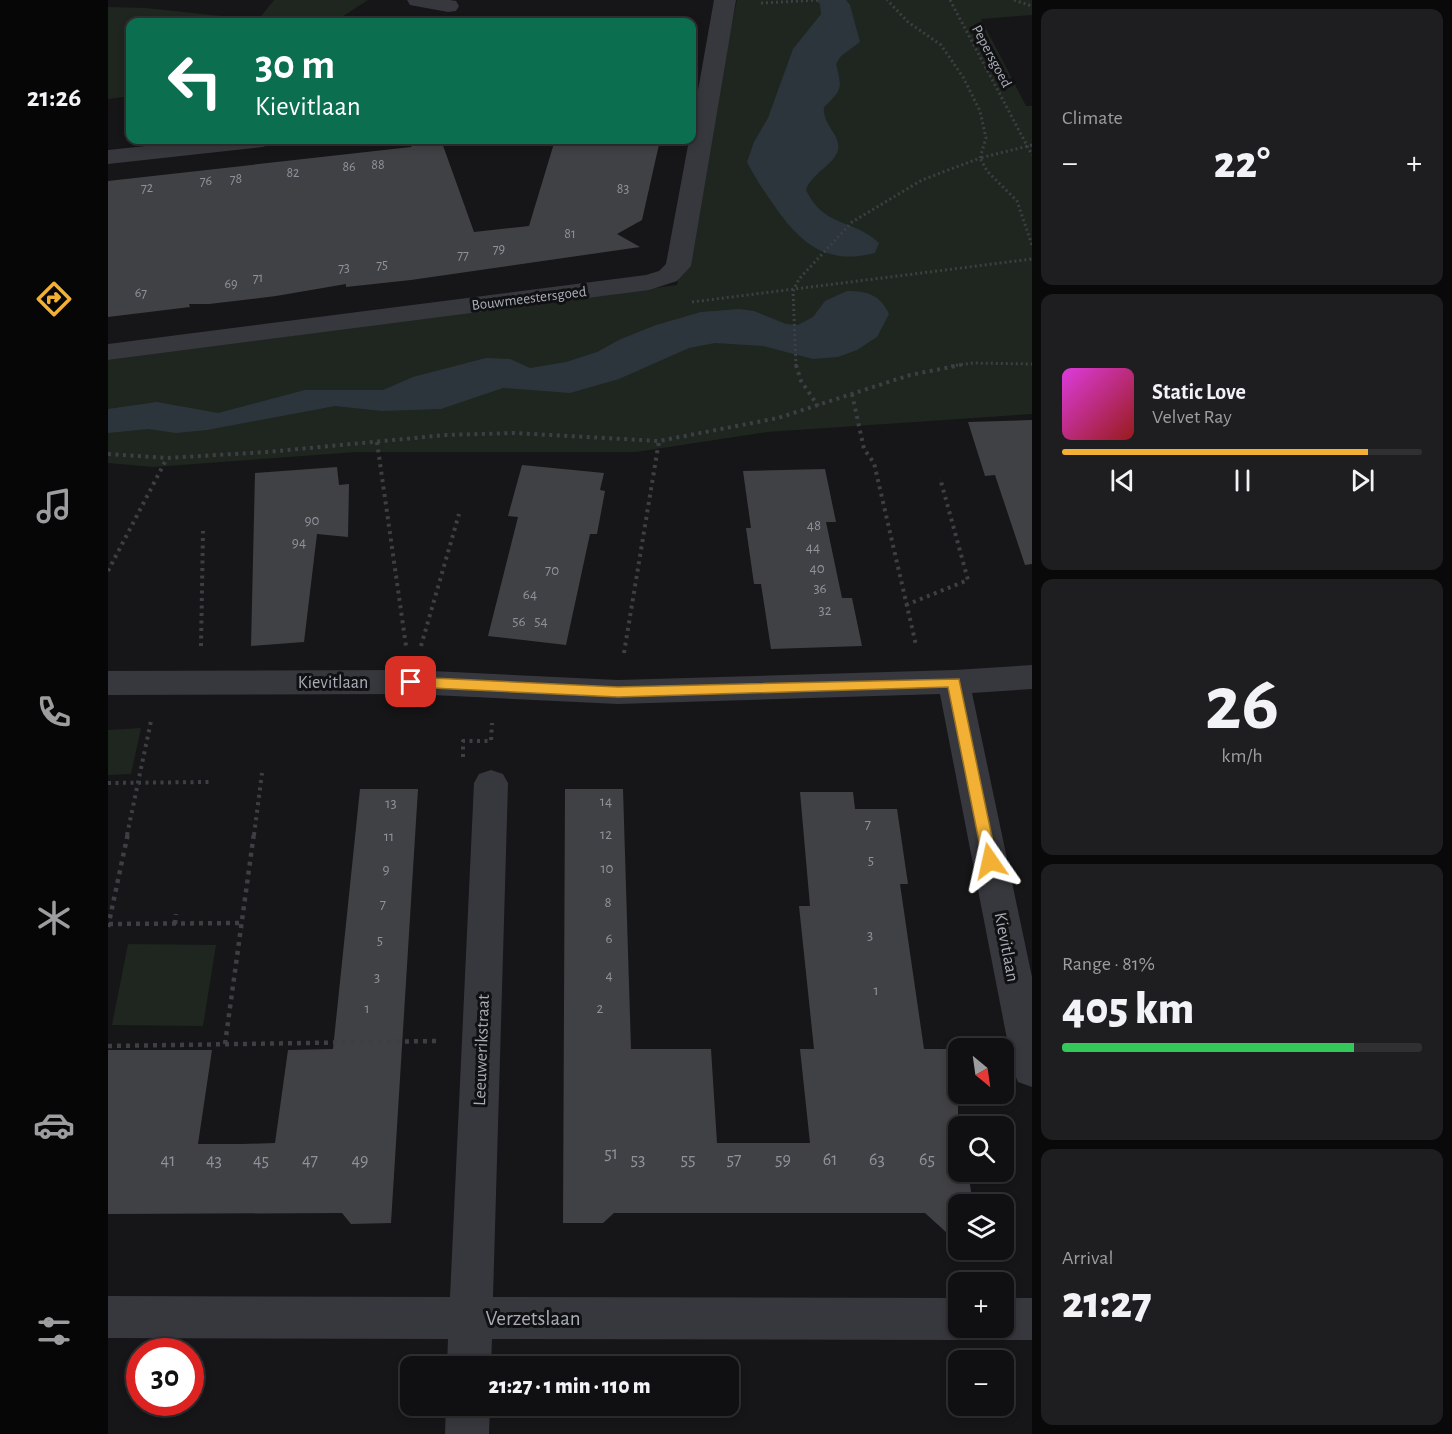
<!DOCTYPE html>
<html lang="en">
<head>
<meta charset="utf-8">
<style>
	body { margin:0; font-family:"Alegreya Sans",sans-serif; background:#1e1e20; color:#f1f3f6; height:100vh; display:flex; flex-direction:column; font-size:22px; white-space:nowrap }
	* { box-sizing:border-box; margin:0 }
	p { font-size:20px; color:#9c9d9f }
	.icon { flex:none; width:33px; height:33px; fill:none; stroke:currentColor; stroke-width:2; stroke-linecap:round; stroke-linejoin:round }
	.map { position:relative; flex:1; overflow:hidden }
	.sheet { display:flex; flex-direction:column; gap:9px; padding:9px; background:#09090a; width:420px }
	.sheet>* { flex:none }
	.guide { position:absolute; left:18px; top:18px; width:570px; height:126px; border-radius:12px; box-shadow:0 3px 9px #0003,0 0 0 2px #303032; background:#0b6e4f; color:#fff; overflow:hidden }
	.needle { width:39px; rotate:151deg }
	.controls { position:absolute; left:840px; top:1038px; display:grid; gap:12px }
	.controls a { display:grid; place-items:center; width:66px; height:66px; border-radius:12px; background:#101012; box-shadow:0 3px 9px #0003,0 0 0 2px #303032; font-size:30px }
	.speed { position:absolute; left:18px; top:1338px; display:flex; gap:12px; font-size:30px; font-weight:700; text-align:center }
	.speed>* { display:grid; place-content:center; width:78px; height:78px; border-radius:50%; background:#101012; box-shadow:0 3px 9px #0003,0 0 0 2px #303032; line-height:1 }
	.speed .limit { border:9px solid #d22; background:#fff; color:#111 }
	.pin { position:absolute; display:grid; place-items:center; width:51px; height:51px; color:#fff; margin:-26px; border-radius:12px; box-shadow:0 3px 9px #0006 }
	.me { position:absolute; width:66px; margin:-33px; rotate:349deg; stroke-linejoin:round; filter:drop-shadow(0 0 4px #0008) }
	.turn { display:flex; align-items:center; gap:21px; height:126px; padding:0 30px; font-size:27px }
	.turn .icon { width:78px; height:78px; stroke-width:2.5 }
	.turn b { display:block; font-size:42px; line-height:51px }
	.big { font-size:45px; font-weight:800; line-height:1.1 }
	.sheet .tile { flex:1; display:flex; flex-direction:column; justify-content:center; gap:9px; min-width:0; padding:0 21px; border-radius:12px; background:#1e1e20 }
	.sheet .dial { align-items:center; gap:0 }
	.dial b { font-size:78px; line-height:1 }
	.song { display:flex; align-items:center; gap:18px }
	.cover { width:72px; height:72px; border-radius:9px; background:linear-gradient(135deg,hsl(300 70% 55%),hsl(0 70% 35%)) }
	.played { height:6px; border-radius:3px; background:linear-gradient(90deg,#f2b134 85%,#303032 85%) }
	.keys { display:flex; justify-content:space-around; direction:ltr }
	.heat { display:flex; justify-content:space-between; align-items:center; font-size:33px; direction:ltr }
	.charge { height:9px; border-radius:4px; background:linear-gradient(90deg,#34c759 81%,#303032 0) }
	.trip { position:absolute; left:292px; top:1356px; width:339px; height:60px; border-radius:12px; background:#101012; box-shadow:0 3px 9px #0003,0 0 0 2px #303032; font-weight:800; line-height:60px; text-align:center }
	main { display:flex; flex:1; min-height:0 }
	.tabs { display:flex; flex-direction:column; width:108px; justify-content:space-around; align-items:center; background:#060607; color:#9c9d9f }
	.tabs .icon { width:42px; height:42px }
	.tabs .selected { color:#f2b134 }
	.tabs b { font-size:27px; color:#f1f3f6 }
	.map>svg:first-child { display:block }
	.green { fill:#1e261f }
	.water { fill:#2c353c }
	.building { fill:#404145 }
	.lines { fill:none; stroke-linecap:round; stroke-linejoin:round }
	.path-far2 { stroke:#3d3f44; stroke-width:3; stroke-dasharray:2 3; stroke-linecap:butt }
	.path-far1 { stroke:#3d3f44; stroke-width:4; stroke-dasharray:3 4.5; stroke-linecap:butt }
	.path { stroke:#3d3f44; stroke-width:4.5; stroke-dasharray:4 5; stroke-linecap:butt }
	.minor { fill:#37383d; fill-rule:evenodd }
	.route { fill:#f2b134; stroke:#9d7322; stroke-width:1.5 }
	.labels { text-anchor:middle; stroke-width:6; stroke-linejoin:round; paint-order:stroke }
	.far-number-label { font-size:14px; fill:#8e929b }
	.far-street-label { font-size:15px; fill:#a8adb8; stroke:#111113 }
	.number-label { font-size:15px; fill:#8e929b }
	.street-label { font-size:18px; fill:#a8adb8; stroke:#111113 }
	.near-number-label { font-size:18px; fill:#8e929b }
	.near-street-label { font-size:21px; fill:#a8adb8; stroke:#111113 }
</style>
</head>
<body>
<main>
<nav class="tabs">
<b>21:26</b>
<svg class="icon selected" aria-label="directions" viewBox="0 0 24 24"><path d="M12 3l9 9-9 9-9-9zM9 14v-3h6M13 9l2 2-2 2"/></svg>
<svg class="icon" aria-label="music" viewBox="0 0 24 24"><path d="M9 18V5l10-2v13"/><circle cx="6" cy="18" r="3"/><circle cx="16" cy="16" r="3"/></svg>
<svg class="icon" aria-label="phone" viewBox="0 0 24 24"><path d="M5 4h4l2 5-3 2q2 4 5 5l2-3 5 2v4C11 20 4 13 5 4z"/></svg>
<svg class="icon" aria-label="climate" viewBox="0 0 24 24"><path d="M12 3v18M4 7l16 10M4 17L20 7"/></svg>
<svg class="icon" aria-label="car" viewBox="0 0 24 24"><path d="M5 17H2v-5l4-1 3-4h7l3 4 3 1v5h-3M9 17h6M6 11h13"/><circle cx="7" cy="17" r="2"/><circle cx="17" cy="17" r="2"/></svg>
<svg class="icon" aria-label="filters" viewBox="0 0 24 24"><path d="M4 7h16M4 17h16"/><circle cx="9" cy="7" r="2"/><circle cx="15" cy="17" r="2"/></svg>
</nav>
<div class="map">
<svg width="924" height="1434" viewBox="0 0 924 1434">
	<rect width="100%" height="100%" fill="#161618"/>
	<path class="green" d="M166 0H260L226 22H22V96L0 99V7L38 8 150 20Z
		M629 0H924V15L873 19 918 106H924V414L659 432 528 452H249L45 467 0 463V360L569 285Z
		M33 728 23 774 0 775V730Z
		M20 944 108 945 95 1026 4 1025Z"/>
	<path class="water" d="M708 0H738L742 5 752 42 733 56 728 64C734 88 735 89 716 107 714 125 733 134 730 150 727 164 703 174 698 190 717 229 745 218 771 243L767 253C716 266 691 242 663 201 654 188 646 176 639 162L646 142 660 118 685 49 713 14 712 4Z
		M739 291C760 291 772 295 781 314L769 337 749 350 730 357 705 359 655 346 607 343 581 348 511 379 462 393 395 388 333 409 274 411 227 406 99 430 68 433 40 429 0 433V409L49 402 110 413 197 390H275L305 377 378 358 402 359 422 368 458 362 489 352 513 339 548 325 593 312 631 309 646 311 678 324 690 325 705 317 717 301Z"/>
	<path class="building" d="M307 140H333L366 232 421 226 447 140H552L534 220 509 234 532 247 303 280 238 287V284L168 296 101 304H81L82 307 0 317V181L303 147Z
		M924 420V564L917 565 887 475 877 476 860 422Z
		M414 465 496 473 492 490 497 491 489 534H482L458 645 380 636 410 517 400 516Z
		M229 467 231 485 241 484 240 537 209 534 196 642 143 646 147 473Z
		M717 469 728 522H718L734 598H744L754 646 663 649 653 584H646L638 528H643L635 471Z
		M252 789H310L283 1223 243 1224 234 1213 0 1214V1050H104L90 1144H135L167 1143 180 1050 225 1049Z
		M457 789H515L523 1049H603L609 1143H702L692 1049H706L691 906H702L692 792H745L747 809H789L800 884H792L816 1049H850V1118L854 1126H850V1172H860L865 1204H850V1243L817 1213H506L495 1223H455Z"/>
	<g class="lines">
		<path class="path-far2" d="M842 0 924 155
			M906 0 924 6
			M653 3 712 0
			M924 145 872 158 879 171 909 201 924 245
			M584 302 924 259
			M688 366 685 291 691 279 744 222 814 180 872 158 878 138 872 111 855 77 833 45 800 22 779 0
			M843 366 865 363 924 364"/>
		<path class="path-far1" d="M688 365 693 381 710 406
			M744 394 756 449 766 463 808 645
			M269 442 298 646
			M0 454 59 458 159 452 338 435 406 433 551 441 670 418 802 375 853 365
			M0 571 59 458
			M798 605 860 580 832 478
			M93 646 95 531
			M313 646 351 514
			M516 653 551 441
			M355 757V741H383L384 723
			M0 783 101 782
			M19 835 43 721
			M146 835 154 773"/>
		<path class="path" d="M1 924 134 923
			M67 924 68 914
			M0 927 20 833
			M117 1044 146 833
			M0 1046 329 1041"/>
		<path class="minor" d="M299 0H342L348 1 351 6 348 11 340 12 302 5Z
			M606 0H628L583 266 569 281 541 290 0 360V344L538 275 551 271 558 264 581 140H584V124Z
			M94 140H166L162 145 154 147 0 164V150Z
			M924 665V689L864 693 924 977V1087L910 1082 905 1070 832 694 510 704 303 694 0 695V671L303 670 510 680 846 670Z
			M383 770 395 774 400 783 385 1297 850 1298V1328H868L865 1334 850 1340 384 1339 383 1366H339L340 1339 0 1338V1296L342 1297 366 783 371 774Z
			M896 1298H924V1340H896L881 1334 878 1328H896Z
			M338 1406H382L381 1434H337Z"/>
	</g>
	<path class="route" d="M303 677 510 687 851 679 889 861 887 865H877L875 861 840 687 510 697 303 687 296 682Z"/>
	<g class="labels">
		<g class="far-number-label">
			<text x="270" y="169">88</text>
			<text x="241" y="171">86</text>
			<text x="185" y="177">82</text>
			<text x="128" y="183">78</text>
			<text x="98" y="185">76</text>
			<text x="39" y="192">72</text>
			<text x="515" y="193">83</text>
			<text x="462" y="238">81</text>
			<text x="391" y="253">79</text>
			<text x="355" y="259">77</text>
			<text x="274" y="269">75</text>
			<text x="236" y="272">73</text>
			<text x="150" y="282">71</text>
			<text x="123" y="288">69</text>
			<text x="33" y="297">67</text>
		</g>
		<g class="far-street-label">
			<text transform="translate(884 56) rotate(62)" y="5">Pepersgoed</text>
			<text transform="translate(421 298) rotate(-7)" y="5">Bouwmeestersgoed</text>
		</g>
		<g class="number-label">
			<text x="204" y="525">90</text>
			<text x="706" y="530">48</text>
			<text x="191" y="547">94</text>
			<text x="705" y="552">44</text>
			<text x="709" y="573">40</text>
			<text x="444" y="575">70</text>
			<text x="712" y="593">36</text>
			<text x="422" y="599">64</text>
			<text x="717" y="615">32</text>
			<text x="411" y="626">56</text>
			<text x="433" y="626">54</text>
			<text x="498" y="806">14</text>
			<text x="283" y="808">13</text>
			<text x="760" y="829">7</text>
			<text x="498" y="839">12</text>
			<text x="281" y="841">11</text>
			<text x="763" y="865">5</text>
			<text x="499" y="873">10</text>
			<text x="278" y="874">9</text>
			<text x="500" y="907">8</text>
			<text x="275" y="909">7</text>
			<text x="762" y="940">3</text>
			<text x="501" y="943">6</text>
			<text x="272" y="945">5</text>
			<text x="501" y="980">4</text>
			<text x="269" y="982">3</text>
			<text x="768" y="995">1</text>
			<text x="259" y="1013">1</text>
			<text x="492" y="1013">2</text>
		</g>
		<g class="street-label">
			<text x="225" y="688">Kievitlaan</text>
			<text transform="translate(899 947) rotate(79)" y="6">Kievitlaan</text>
			<text transform="translate(373 1050) rotate(-88)" y="6">Leeuwerikstraat</text>
		</g>
		<g class="near-number-label">
			<text x="503" y="1159">51</text>
			<text x="530" y="1165">53</text>
			<text x="580" y="1165">55</text>
			<text x="626" y="1165">57</text>
			<text x="675" y="1165">59</text>
			<text x="722" y="1165">61</text>
			<text x="769" y="1165">63</text>
			<text x="819" y="1165">65</text>
			<text x="60" y="1166">41</text>
			<text x="106" y="1166">43</text>
			<text x="153" y="1166">45</text>
			<text x="202" y="1166">47</text>
			<text x="252" y="1166">49</text>
		</g>
		<g class="near-street-label">
			<text x="425" y="1325">Verzetslaan</text>
		</g>
	</g>
</svg>
<div class="controls">
<a><svg class="needle" viewBox="-14 -14 28 28"><path d="M0-13l5 13h-10z" fill="#e53935"/><path d="M0 13l5-13h-10z" fill="#9c9d9f"/></svg></a>
<a><svg class="icon" aria-label="search" viewBox="0 0 24 24"><circle cx="10" cy="10" r="6"/><path d="M15 15l6 6"/></svg></a>
<a><svg class="icon" aria-label="layers" viewBox="0 0 24 24"><path d="M12 4l9 5-9 5-9-5zM3 14l9 5 9-5"/></svg></a>
<a>+</a>
<a>−</a>
</div>
<div class="speed"><div class="limit">30</div></div>
<div class="pin" style="left:303px;top:682px;background:#d93025"><svg class="icon" aria-label="arrive" viewBox="0 0 24 24"><path d="M6 21V4h12l-3 4 3 4H6"/></svg></div>
<svg class="me" style="left:882px;top:861px" viewBox="-20 -20 40 40"><path d="M0-17L14 15 0 8-14 15z" fill="#f2b134" stroke="#fff" stroke-width="4"/></svg>
<div class="trip">21:27 · 1 min · 110 m</div>
<div class="guide">
<div class="turn"><svg class="icon" aria-label="left" viewBox="0 0 24 24"><path d="M17 20v-9H6M10 6l-5 5 5 5"/></svg><div><b>30 m</b>Kievitlaan</div></div>
</div>
</div>
<section class="sheet">
<div class="tile"><p>Climate</p>
<div class="heat"><a>−</a><b class="big">22°</b><a>+</a></div>
</div>
<div class="tile">
<div class="song"><i class="cover"></i><div><b>Static Love</b><p>Velvet Ray</p></div></div>
<div class="played"></div>
<div class="keys"><svg class="icon" aria-label="previous" viewBox="0 0 24 24"><path d="M18 5L8 12l10 7zM5 5v14"/></svg><svg class="icon" aria-label="pause" viewBox="0 0 24 24"><path d="M8 5v14M16 5v14"/></svg><svg class="icon" aria-label="next" viewBox="0 0 24 24"><path d="M6 5l10 7-10 7zM19 5v14"/></svg></div>
</div>
<div class="tile dial"><b>26</b><p>km/h</p></div>
<div class="tile"><p>Range · 81%</p><b class="big">405 km</b><div class="charge"></div></div>
<div class="tile"><p>Arrival</p><b class="big">21:27</b></div>
</section>
</main>
</body>
</html>
